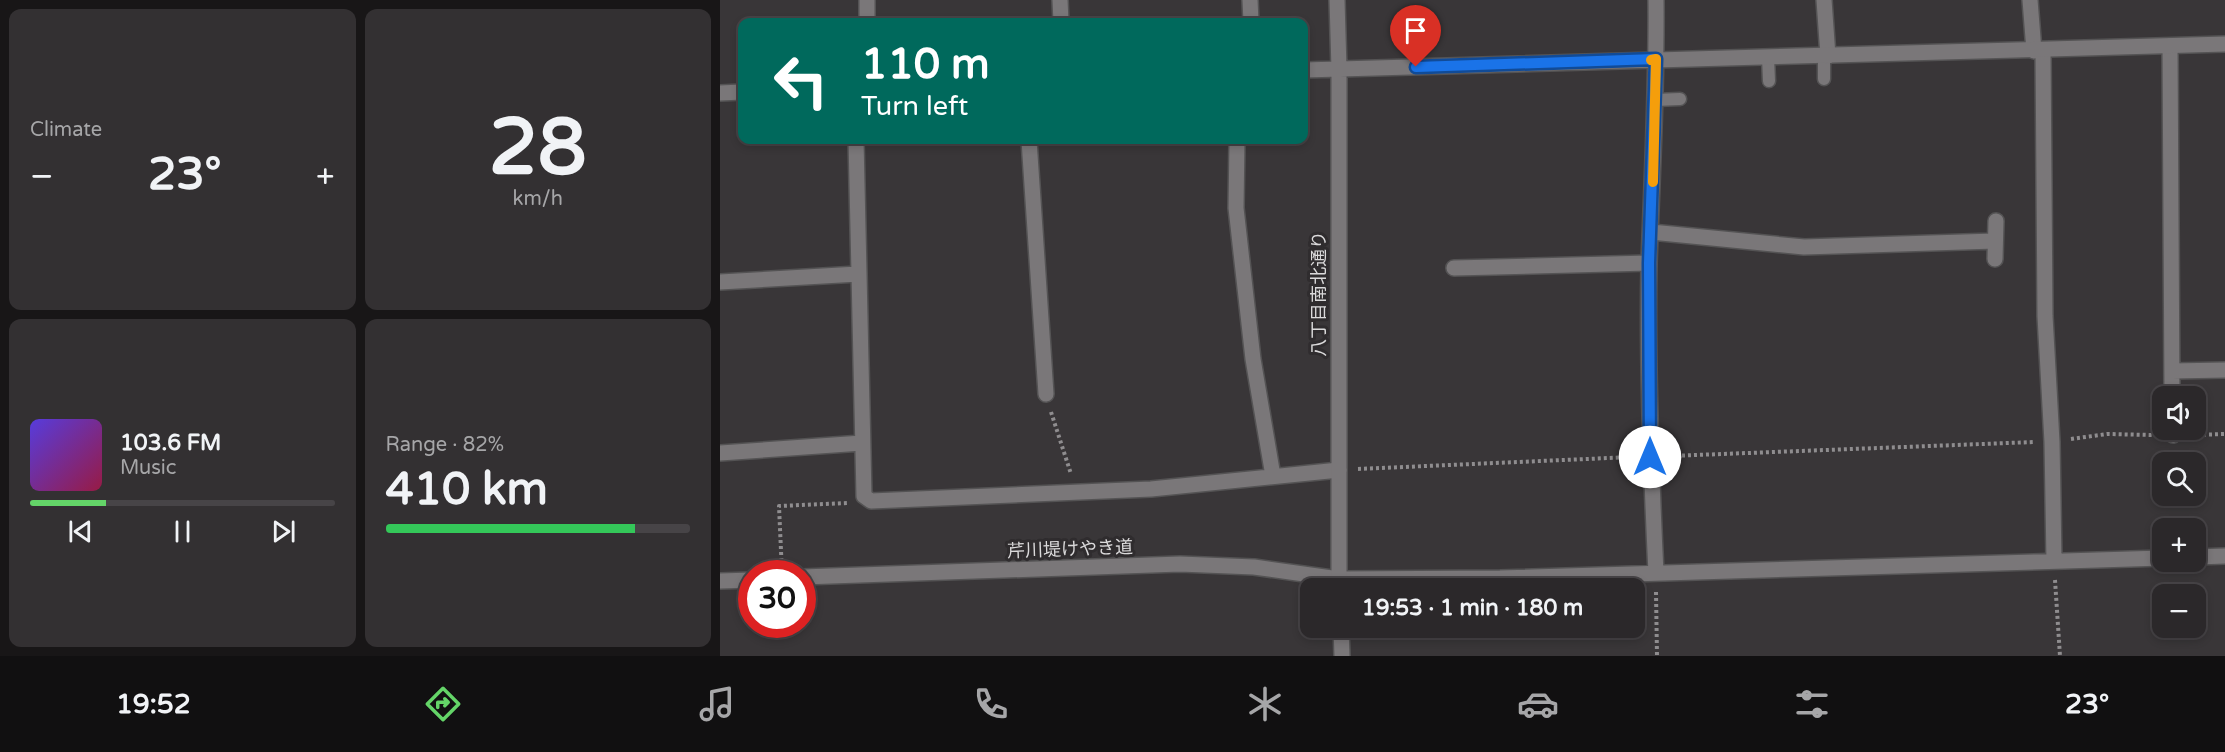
<!DOCTYPE html>
<html lang="en">
<head>
<meta charset="utf-8">
<style>
	body { margin:0; font-family:"Varela Round","Noto Sans JP",sans-serif; background:#333032; color:#f1f3f6; height:100vh; display:flex; flex-direction:column; font-size:22px; white-space:nowrap }
	* { box-sizing:border-box; margin:0 }
	p { font-size:20px; color:#a6a6a8 }
	.icon { flex:none; width:33px; height:33px; fill:none; stroke:currentColor; stroke-width:2; stroke-linecap:round; stroke-linejoin:round }
	.map { position:relative; flex:1; overflow:hidden }
	.sheet { display:flex; flex-direction:column; gap:9px; padding:9px; background:#181617; width:720px }
	.sheet>* { flex:none }
	.top-card { position:absolute; left:18px; top:18px; width:570px; height:126px; border-radius:12px; box-shadow:0 3px 9px #0003,0 0 0 2px #474447; background:#00695c; color:#fff; overflow:hidden }
	.tools { position:absolute; left:1432px; top:386px; display:grid; gap:12px }
	.tools a { display:grid; place-items:center; width:54px; height:54px; border-radius:12px; background:#2b282a; box-shadow:0 3px 9px #0003,0 0 0 2px #474447; font-size:30px }
	.speed { position:absolute; left:18px; top:560px; display:flex; gap:12px; font-size:30px; font-weight:700; text-align:center }
	.speed>* { display:grid; place-content:center; width:78px; height:78px; border-radius:50%; background:#2b282a; box-shadow:0 3px 9px #0003,0 0 0 2px #474447; line-height:1 }
	.speed .limit { border:9px solid #d22; background:#fff; color:#111 }
	.pin { position:absolute; display:grid; place-items:center; width:51px; height:51px; color:#fff; margin:-62px -26px; border-radius:50% 50% 50% 0; rotate:-45deg; box-shadow:0 0 6px #0007 }
	.pin .icon { rotate:45deg }
	.me { position:absolute; width:66px; margin:-33px; rotate:0deg; stroke-linejoin:round; filter:drop-shadow(0 0 4px #0008) }
	.turn { display:flex; align-items:center; gap:21px; height:126px; padding:0 24px; font-size:27px }
	.turn .icon { width:78px; height:78px; stroke-width:2.5 }
	.turn b { display:block; font-size:42px; line-height:51px }
	.big { font-size:45px; font-weight:700; line-height:1.1 }
	.sheet .widget { flex:1; display:flex; flex-direction:column; justify-content:center; gap:9px; min-width:0; padding:0 21px; border-radius:12px; background:#333032 }
	.sheet .dial { align-items:center; gap:0 }
	.dial b { font-size:78px; line-height:1 }
	.song { display:flex; align-items:center; gap:18px }
	.cover { width:72px; height:72px; border-radius:9px; background:linear-gradient(135deg,hsl(250 70% 55%),hsl(340 70% 35%)) }
	.played { height:6px; border-radius:3px; background:linear-gradient(90deg,#64d468 25%,#474447 25%) }
	.keys { display:flex; justify-content:space-around; direction:ltr }
	.heat { display:flex; justify-content:space-between; align-items:center; font-size:33px; direction:ltr }
	.charge { height:9px; border-radius:4px; background:linear-gradient(90deg,#34c759 82%,#474447 0) }
	.sheet .tiles { flex:1; display:grid; gap:9px; grid-template-columns:repeat(2,1fr) }
	.trip { position:absolute; left:580px; top:578px; width:345px; height:60px; border-radius:12px; background:#2b282a; box-shadow:0 3px 9px #0003,0 0 0 2px #474447; font-weight:700; line-height:60px; text-align:center }
	.tab-bar { display:flex; height:96px; justify-content:space-around; align-items:center; background:#111011; color:#a6a6a8 }
	.tab-bar .icon { width:42px; height:42px }
	.tab-bar .active { color:#64d468 }
	.tab-bar b { font-size:27px; color:#f1f3f6 }
	main { display:flex; flex:1; min-height:0 }
	.map>svg:first-child { display:block }
	.lines { fill:none; stroke-linecap:round; stroke-linejoin:round }
	.service-casing { stroke:#545354; stroke-width:15 }
	.minor-casing { stroke:#545354; stroke-width:18 }
	.tertiary-casing { stroke:#545354; stroke-width:18 }
	.path { stroke:#8f8d8f; stroke-width:4; stroke-dasharray:3 3; stroke-linecap:butt }
	.service { stroke:#7a7779; stroke-width:12 }
	.minor { stroke:#7a7779; stroke-width:15 }
	.tertiary { stroke:#7a7779; stroke-width:15 }
	.route-casing { stroke:#114b97; stroke-width:15 }
	.route { stroke:#1a73e8; stroke-width:10 }
	.slow { stroke:#f59e0b; stroke-width:10 }
	.labels { text-anchor:middle; stroke-width:6; stroke-linejoin:round; paint-order:stroke }
	.street-label { font-size:18px; fill:#dbdadb; stroke:#2f2c2e }
</style>
</head>
<body>
<main>
<section class="sheet">
<div class="tiles">
<div class="widget"><p>Climate</p>
<div class="heat"><a>−</a><b class="big">23°</b><a>+</a></div>
</div>
<div class="widget dial"><b>28</b><p>km/h</p></div>
<div class="widget">
<div class="song"><i class="cover"></i><div><b>103.6 FM</b><p>Music</p></div></div>
<div class="played"></div>
<div class="keys"><svg class="icon" aria-label="previous" viewBox="0 0 24 24"><path d="M18 5L8 12l10 7zM5 5v14"/></svg><svg class="icon" aria-label="pause" viewBox="0 0 24 24"><path d="M8 5v14M16 5v14"/></svg><svg class="icon" aria-label="next" viewBox="0 0 24 24"><path d="M6 5l10 7-10 7zM19 5v14"/></svg></div>
</div>
<div class="widget"><p>Range · 82%</p><b class="big">410 km</b><div class="charge"></div></div>
</div>
</section>
<div class="map">
<svg width="1505" height="656" viewBox="0 0 1505 656">
	<rect width="100%" height="100%" fill="#393638"/>
	<g class="lines">
		<g class="service-casing">
			<path id="service" d="M1048 57 1049 81
				M1104 79V56
				M935 100 960 99"/>
		</g>
		<g class="minor-casing">
			<path id="minor" d="M147 0V22
				M340 0 341 22
				M530 0 531 22
				M1104 0 1108 56
				M1310 0 1314 51
				M1450 46 1452 396
				M1323 51 1325 316 1332 442 1334 561
				M136 140 144 496 151 501 431 489 619 470
				M309 140 326 394
				M517 140 516 208 533 359 553 476
				M931 232 1084 247 1275 241
				M1275 259 1276 221
				M734 268 929 263
				M0 282 138 274
				M1452 371 1505 370
				M1452 429 1453 435
				M0 453 142 443
				M1476 557 1505 556
				M936 573C931 470 927 367 929 264 932 176 937 88 936 0
				M82 577 460 564 534 567 619 579 780 578 1443 558
				M0 581 32 580"/>
		</g>
		<g class="tertiary-casing">
			<path id="tertiary" d="M617 0 619 69V588
				M584 70 1505 44
				M0 93 22 92
				M621 627 622 656"/>
		</g>
		<path class="path" d="M331 412 351 474
			M1471 435 1505 434
			M1351 439 1387 434 1433 435
			M950 456 1314 442
			M638 469 912 457
			M62 573 59 506 127 503
			M1335 580 1340 656
			M936 592 937 656"/>
		<use href="#service" class="service"/>
		<use href="#minor" class="minor"/>
		<use href="#tertiary" class="tertiary"/>
	</g>
	<g class="lines">
		<g class="route-casing">
			<path id="route" d="M696 67 936 59 929 263 930 457"/>
		</g>
		<use href="#route" class="route"/>
		<path class="slow" d="M931 60 936 59 933 182"/>
	</g>
	<g class="labels">
		<g class="street-label">
			<text transform="translate(599 294) rotate(-90)" y="6">八丁目南北通り</text>
			<text transform="translate(350 549) rotate(-2)" y="6">芹川堤けやき道</text>
		</g>
	</g>
</svg>
<div class="tools">
<a><svg class="icon" aria-label="sound" viewBox="0 0 24 24"><path d="M4 9h4l5-4v14l-5-4H4zM17 9q2 3 0 6"/></svg></a>
<a><svg class="icon" aria-label="search" viewBox="0 0 24 24"><circle cx="10" cy="10" r="6"/><path d="M15 15l6 6"/></svg></a>
<a>+</a>
<a>−</a>
</div>
<div class="speed"><div class="limit">30</div></div>
<div class="pin" style="left:696px;top:67px;background:#d93025"><svg class="icon" aria-label="arrive" viewBox="0 0 24 24"><path d="M6 21V4h12l-3 4 3 4H6"/></svg></div>
<svg class="me" style="left:930px;top:457px" viewBox="-20 -20 40 40"><circle r="19" fill="#fff"/><path d="M0-13L10 11 0 6-10 11z" fill="#1a73e8"/></svg>
<div class="trip">19:53 · 1 min · 180 m</div>
<div class="top-card">
<div class="turn"><svg class="icon" aria-label="left" viewBox="0 0 24 24"><path d="M17 20v-9H6M10 6l-5 5 5 5"/></svg><div><b>110 m</b>Turn left</div></div>
</div>
</div>
</main>
<nav class="tab-bar">
<b>19:52</b>
<svg class="icon active" aria-label="directions" viewBox="0 0 24 24"><path d="M12 3l9 9-9 9-9-9zM9 14v-3h6M13 9l2 2-2 2"/></svg>
<svg class="icon" aria-label="music" viewBox="0 0 24 24"><path d="M9 18V5l10-2v13"/><circle cx="6" cy="18" r="3"/><circle cx="16" cy="16" r="3"/></svg>
<svg class="icon" aria-label="phone" viewBox="0 0 24 24"><path d="M5 4h4l2 5-3 2q2 4 5 5l2-3 5 2v4C11 20 4 13 5 4z"/></svg>
<svg class="icon" aria-label="climate" viewBox="0 0 24 24"><path d="M12 3v18M4 7l16 10M4 17L20 7"/></svg>
<svg class="icon" aria-label="car" viewBox="0 0 24 24"><path d="M5 17H2v-5l4-1 3-4h7l3 4 3 1v5h-3M9 17h6M6 11h13"/><circle cx="7" cy="17" r="2"/><circle cx="17" cy="17" r="2"/></svg>
<svg class="icon" aria-label="filters" viewBox="0 0 24 24"><path d="M4 7h16M4 17h16"/><circle cx="9" cy="7" r="2"/><circle cx="15" cy="17" r="2"/></svg>
<b>23°</b>
</nav>
</body>
</html>
